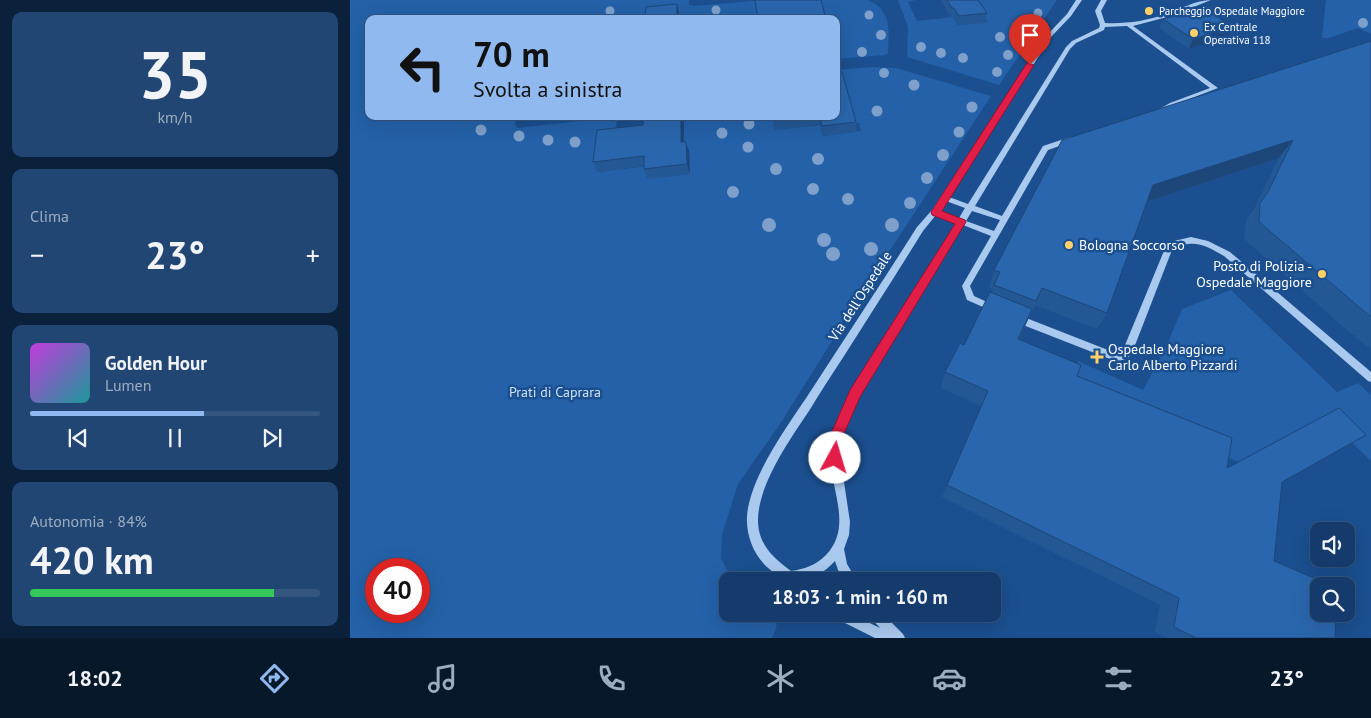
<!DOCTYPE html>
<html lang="it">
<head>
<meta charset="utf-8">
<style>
	body { margin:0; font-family:"PT Sans",sans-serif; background:#214673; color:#f1f3f6; height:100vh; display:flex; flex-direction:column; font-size:19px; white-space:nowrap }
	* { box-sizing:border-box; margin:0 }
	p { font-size:16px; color:#9dadc1 }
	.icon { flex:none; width:28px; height:28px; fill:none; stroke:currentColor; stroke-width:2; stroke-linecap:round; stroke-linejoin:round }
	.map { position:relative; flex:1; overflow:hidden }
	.side { display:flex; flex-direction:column; gap:12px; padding:12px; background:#0b203b; width:350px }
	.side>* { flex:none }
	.top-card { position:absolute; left:15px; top:15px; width:475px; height:105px; border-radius:10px; box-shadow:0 5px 20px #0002,0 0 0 1px #33557e; background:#90b9f0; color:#111; overflow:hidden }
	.fabs { position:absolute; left:960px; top:522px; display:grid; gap:10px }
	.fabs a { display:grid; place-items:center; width:45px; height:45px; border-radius:10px; background:#143b6b; box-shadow:0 5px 20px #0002,0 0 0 1px #33557e; font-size:25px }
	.speed { position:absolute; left:15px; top:558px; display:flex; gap:10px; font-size:25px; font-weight:700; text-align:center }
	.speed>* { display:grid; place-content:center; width:65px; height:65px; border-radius:50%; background:#143b6b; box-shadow:0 5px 20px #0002,0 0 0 1px #33557e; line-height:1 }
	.speed .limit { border:8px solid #d22; background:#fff; color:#111 }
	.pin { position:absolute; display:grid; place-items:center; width:42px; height:42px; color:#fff; margin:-51px -21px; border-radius:50% 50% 50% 0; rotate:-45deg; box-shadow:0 0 5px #0007 }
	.pin .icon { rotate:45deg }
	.me { position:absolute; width:55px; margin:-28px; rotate:6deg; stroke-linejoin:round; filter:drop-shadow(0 0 4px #0008) }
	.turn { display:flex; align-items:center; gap:18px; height:105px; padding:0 25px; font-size:22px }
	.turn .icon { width:65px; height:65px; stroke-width:2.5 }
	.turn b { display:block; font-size:35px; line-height:42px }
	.big { font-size:38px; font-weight:700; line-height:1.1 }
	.side .widget { flex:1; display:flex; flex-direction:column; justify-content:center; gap:8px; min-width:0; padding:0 18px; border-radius:10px; background:#214673 }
	.side .dial { align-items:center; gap:0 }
	.dial b { font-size:65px; line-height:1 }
	.song { display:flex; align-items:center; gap:15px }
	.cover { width:60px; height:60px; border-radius:8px; background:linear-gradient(135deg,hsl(290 70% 55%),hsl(180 70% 35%)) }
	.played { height:5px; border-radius:2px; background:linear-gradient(90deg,#90b9f0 60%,#33557e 60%) }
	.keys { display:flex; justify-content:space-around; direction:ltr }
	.heat { display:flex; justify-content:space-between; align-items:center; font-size:28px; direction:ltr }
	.charge { height:8px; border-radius:4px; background:linear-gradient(90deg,#34c759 84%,#33557e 0) }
	.trip { position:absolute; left:369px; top:572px; width:282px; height:50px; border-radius:10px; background:#143b6b; box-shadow:0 5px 20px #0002,0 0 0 1px #33557e; font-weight:700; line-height:50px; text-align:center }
	.tabs { display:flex; height:80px; justify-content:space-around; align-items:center; background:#08182b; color:#9dadc1 }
	.tabs .icon { width:35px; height:35px }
	.tabs .active { color:#90b9f0 }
	.tabs b { font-size:22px; color:#f1f3f6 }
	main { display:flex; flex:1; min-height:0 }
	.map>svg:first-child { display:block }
	.green { fill:#2461a8; fill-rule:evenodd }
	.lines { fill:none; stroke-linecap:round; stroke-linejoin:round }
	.minor { fill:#a9c9ee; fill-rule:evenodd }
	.tree { fill:#7ea0ca }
	.wall { fill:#245895 }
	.shaded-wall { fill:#1d4779 }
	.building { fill:#2a66ad; stroke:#1d4779 }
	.route { fill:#e11d48; stroke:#92132f }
	.poi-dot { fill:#ffd166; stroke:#1b4f8f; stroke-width:2 }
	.labels { text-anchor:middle; stroke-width:5; stroke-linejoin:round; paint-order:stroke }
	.far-poi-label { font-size:11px; fill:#fff; stroke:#1b4f8f; text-anchor:start }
	.poi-label { font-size:14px; fill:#fff; stroke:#1b4f8f; text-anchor:start }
	.street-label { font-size:14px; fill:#fff; stroke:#1b4f8f }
	.park-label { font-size:14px; fill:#cfe3fa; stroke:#1b4f8f }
</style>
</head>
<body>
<main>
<section class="side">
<div class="widget dial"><b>35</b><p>km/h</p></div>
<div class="widget"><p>Clima</p>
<div class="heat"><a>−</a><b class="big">23°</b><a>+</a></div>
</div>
<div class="widget">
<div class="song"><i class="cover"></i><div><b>Golden Hour</b><p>Lumen</p></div></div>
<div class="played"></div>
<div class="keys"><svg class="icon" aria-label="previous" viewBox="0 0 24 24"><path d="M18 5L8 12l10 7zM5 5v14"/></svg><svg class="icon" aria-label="pause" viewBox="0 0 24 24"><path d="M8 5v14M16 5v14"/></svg><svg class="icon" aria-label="next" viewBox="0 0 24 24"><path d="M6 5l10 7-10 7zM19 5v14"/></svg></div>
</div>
<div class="widget"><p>Autonomia · 84%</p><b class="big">420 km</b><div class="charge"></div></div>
</section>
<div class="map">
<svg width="1021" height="638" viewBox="0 0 1021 638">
	<rect width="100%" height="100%" fill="#1b4f8f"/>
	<path class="green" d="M0 0H339V5L345 6 414 0H518C542 10 539 31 538 53L535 55 486 59V19H329V13L299 19H19V116H167L165 125 168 128 265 117 267 119 265 138 248 172 298 166 297 178 339 174 297 116H423L425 130 470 125 473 136 511 131 509 123H503L486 83V70L524 67 546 68 641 96 514 290 430 424 388 484 372 535 371 558 381 578 385 581H378V614H419L427 626 422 638H0ZM26 569H69V611H26Z
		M548 0H566L558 2 567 21 603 17 608 25 638 22 617 0H707L649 85 557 57 558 27Z
		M976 0H1021V34L1008 28 979 38H973L972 36Z
		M881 290 987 392 1008 383 1021 395V461L976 417 891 463 717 392 728 361 793 390 816 347 832 309Z"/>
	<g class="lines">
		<path class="minor" d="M726 0H732L721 16 701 37 599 197 618 204 716 47 722 41 749 28 750 25 745 11 751 0H757L751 11 755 23C776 24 796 21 816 14 831 9 846 0 861 0L821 16 783 26 868 88 824 105 810 113H806V111L820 103 860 88 777 26 755 27 754 30 726 43 720 49 625 206 652 216 693 146 720 137H724V141L698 150 620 286 624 296 648 307 649 309 648 311H642L617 300 612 286 641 236 613 225 508 397 499 416 493 431 490 455 500 522 499 535 494 549 497 564 507 581H495L488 570 485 561C473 574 457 583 438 581 431 580 422 571 417 567 401 552 394 529 398 508 406 467 440 423 462 389 497 335 533 281 567 227L582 210 697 35 717 14ZM596 201 615 208 609 218 590 211ZM622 211 650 220 644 231 616 221ZM586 215 606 223 502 391C491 410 481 430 480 452 479 487 504 526 476 555 466 565 455 569 441 571 423 558 408 544 408 520 408 485 440 439 459 411 470 393 482 374 494 356 520 315 547 273 573 231Z
			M841 237 858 241 880 252 1021 372V382L1018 381 874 256C855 245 843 238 822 250L782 353C777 361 768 362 760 359L663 321 662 318 663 315 666 314 763 352 770 353 773 350 816 246 824 241Z
			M483 614H501L530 628 521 618 519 614H533L553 634 555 638H525L485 618Z"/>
	</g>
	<g class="tree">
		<circle cx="366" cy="10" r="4.5"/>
		<circle cx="260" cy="11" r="4.5"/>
		<circle cx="688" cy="13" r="4.5"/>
		<circle cx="519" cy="15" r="4.5"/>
		<circle cx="1013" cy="23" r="5"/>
		<circle cx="531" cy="35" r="5"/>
		<circle cx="650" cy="37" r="5"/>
		<circle cx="668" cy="42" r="5"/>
		<circle cx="571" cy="47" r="5"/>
		<circle cx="512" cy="52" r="5"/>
		<circle cx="591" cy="53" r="5"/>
		<circle cx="658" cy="55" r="5"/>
		<circle cx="613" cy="58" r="5"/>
		<circle cx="647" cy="72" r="5"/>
		<circle cx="534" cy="73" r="5"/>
		<circle cx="564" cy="85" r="5.5"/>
		<circle cx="622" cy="107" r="5.5"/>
		<circle cx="527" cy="111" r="5.5"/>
		<circle cx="399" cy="124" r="5.5"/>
		<circle cx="131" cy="130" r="5.5"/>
		<circle cx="609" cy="132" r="5.5"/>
		<circle cx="372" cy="133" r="5.5"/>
		<circle cx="169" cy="136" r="5.5"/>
		<circle cx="198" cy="140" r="5.5"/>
		<circle cx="225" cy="142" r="5.5"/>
		<circle cx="398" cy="147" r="5.5"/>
		<circle cx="593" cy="155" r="6"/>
		<circle cx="468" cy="159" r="6"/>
		<circle cx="426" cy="169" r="6"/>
		<circle cx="577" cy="178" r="6"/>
		<circle cx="463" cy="189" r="6"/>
		<circle cx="383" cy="192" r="6"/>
		<circle cx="498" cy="199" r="6"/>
		<circle cx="560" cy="203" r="6"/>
		<circle cx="419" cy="225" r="7"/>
		<circle cx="542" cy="225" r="7"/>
		<circle cx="474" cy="240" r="7"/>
		<circle cx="521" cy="249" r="7"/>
		<circle cx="483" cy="254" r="7"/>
	</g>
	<path class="wall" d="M591 0H628L637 13 635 23 607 25 603 17 601 18Z
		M813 19 884 27 879 37 839 49 809 28Z
		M1021 41V350L989 323 894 239 896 221 904 209 929 158 797 202 757 313 747 329 685 305 669 339 727 376 877 468 932 482 924 561 985 638H817L805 632 810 605 592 497 631 406 591 388 595 372 614 345 642 293 643 289 639 287 644 270Z
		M294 116H333L334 142 339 151 340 174 297 179 294 169V166L247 172 243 162 293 125Z
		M422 116H486L506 122V132L473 136 470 124 424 130Z"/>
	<path class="shaded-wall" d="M327 4 329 13V19H327Z
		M884 27 879 37 839 49 843 39Z
		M331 116H333L334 118V152L331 142Z
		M943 140 929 158 793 203 803 185Z
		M336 142 339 151 340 174 337 164Z"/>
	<path class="building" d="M405 0H471L476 19H408Z
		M597 0H628L637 13 609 16 604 8H602Z
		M327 4V19H295L296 7Z
		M853 8 884 27 843 39 813 19Z
		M1021 41V317L909 222 910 203 918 192 943 140 803 185 757 313 692 288 686 301 644 285 650 272 644 270 712 140Z
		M492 72 506 122 472 126 470 116H486V73Z
		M294 116H331V142H336L337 164 294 169V156L243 162 247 130 293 125Z
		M422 116H456L423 120Z
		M640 292 682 309 668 339 731 365 727 376 882 438 877 468 989 408 1016 435 932 482 924 561 982 586H969V614H986L985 638H846L824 627 829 598 597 485 638 391 595 372 610 343 614 345Z"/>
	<path class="route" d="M677 63 684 65 592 211 615 220 616 222 510 397 493 436 490 462 485 464 480 462 478 458 480 436 500 390 605 224 582 215 581 212Z"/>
	<g class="poi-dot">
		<circle cx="799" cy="11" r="5"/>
		<circle cx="844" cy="33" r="5"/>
		<circle cx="719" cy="245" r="5"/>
		<circle cx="972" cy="274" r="5"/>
		<path d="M744.5 349.5h5v5h5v5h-5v5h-5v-5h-5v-5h5z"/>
	</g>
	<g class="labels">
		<g class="far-poi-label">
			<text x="809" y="15">Parcheggio Ospedale Maggiore</text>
			<text x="854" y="31">Ex Centrale<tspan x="854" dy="13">Operativa 118</tspan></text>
		</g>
		<g class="poi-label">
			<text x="729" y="250">Bologna Soccorso</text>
			<text x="962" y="271" text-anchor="end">Posto di Polizia -<tspan x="962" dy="16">Ospedale Maggiore</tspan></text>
			<text x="758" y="354">Ospedale Maggiore<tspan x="758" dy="16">Carlo Alberto Pizzardi</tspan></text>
		</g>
		<g class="street-label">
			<text transform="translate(510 296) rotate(-57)" y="5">Via dell'Ospedale</text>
		</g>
		<g class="park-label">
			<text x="205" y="397">Prati di Caprara</text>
		</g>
	</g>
</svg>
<div class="fabs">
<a><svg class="icon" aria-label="sound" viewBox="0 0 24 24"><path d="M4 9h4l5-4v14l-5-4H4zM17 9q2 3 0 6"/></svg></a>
<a><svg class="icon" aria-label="search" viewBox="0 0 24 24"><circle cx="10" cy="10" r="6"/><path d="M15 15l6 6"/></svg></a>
</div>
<div class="speed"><div class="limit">40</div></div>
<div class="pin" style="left:680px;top:65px;background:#d93025"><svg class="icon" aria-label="arrive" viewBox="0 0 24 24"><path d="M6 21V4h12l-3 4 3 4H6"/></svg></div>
<svg class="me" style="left:485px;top:458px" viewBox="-20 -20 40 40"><circle r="19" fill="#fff"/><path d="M0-13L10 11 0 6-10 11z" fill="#e11d48"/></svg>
<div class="trip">18:03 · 1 min · 160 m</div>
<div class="top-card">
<div class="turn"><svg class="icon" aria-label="left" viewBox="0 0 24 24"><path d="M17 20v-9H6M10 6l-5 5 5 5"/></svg><div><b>70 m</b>Svolta a sinistra</div></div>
</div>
</div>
</main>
<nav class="tabs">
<b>18:02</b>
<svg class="icon active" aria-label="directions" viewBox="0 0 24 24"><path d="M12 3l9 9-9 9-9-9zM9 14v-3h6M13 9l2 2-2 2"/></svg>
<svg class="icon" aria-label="music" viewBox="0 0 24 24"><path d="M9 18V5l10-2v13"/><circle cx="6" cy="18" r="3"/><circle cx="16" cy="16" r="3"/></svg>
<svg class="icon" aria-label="phone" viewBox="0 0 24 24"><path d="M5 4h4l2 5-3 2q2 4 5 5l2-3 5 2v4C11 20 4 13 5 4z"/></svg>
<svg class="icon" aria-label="climate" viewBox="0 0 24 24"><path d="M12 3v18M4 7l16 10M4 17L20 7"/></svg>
<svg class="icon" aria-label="car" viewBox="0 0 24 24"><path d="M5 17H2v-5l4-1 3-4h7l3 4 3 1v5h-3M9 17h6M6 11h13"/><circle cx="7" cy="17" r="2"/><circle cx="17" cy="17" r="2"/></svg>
<svg class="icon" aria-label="filters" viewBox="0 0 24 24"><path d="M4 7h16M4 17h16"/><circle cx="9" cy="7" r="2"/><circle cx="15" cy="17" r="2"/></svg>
<b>23°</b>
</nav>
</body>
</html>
